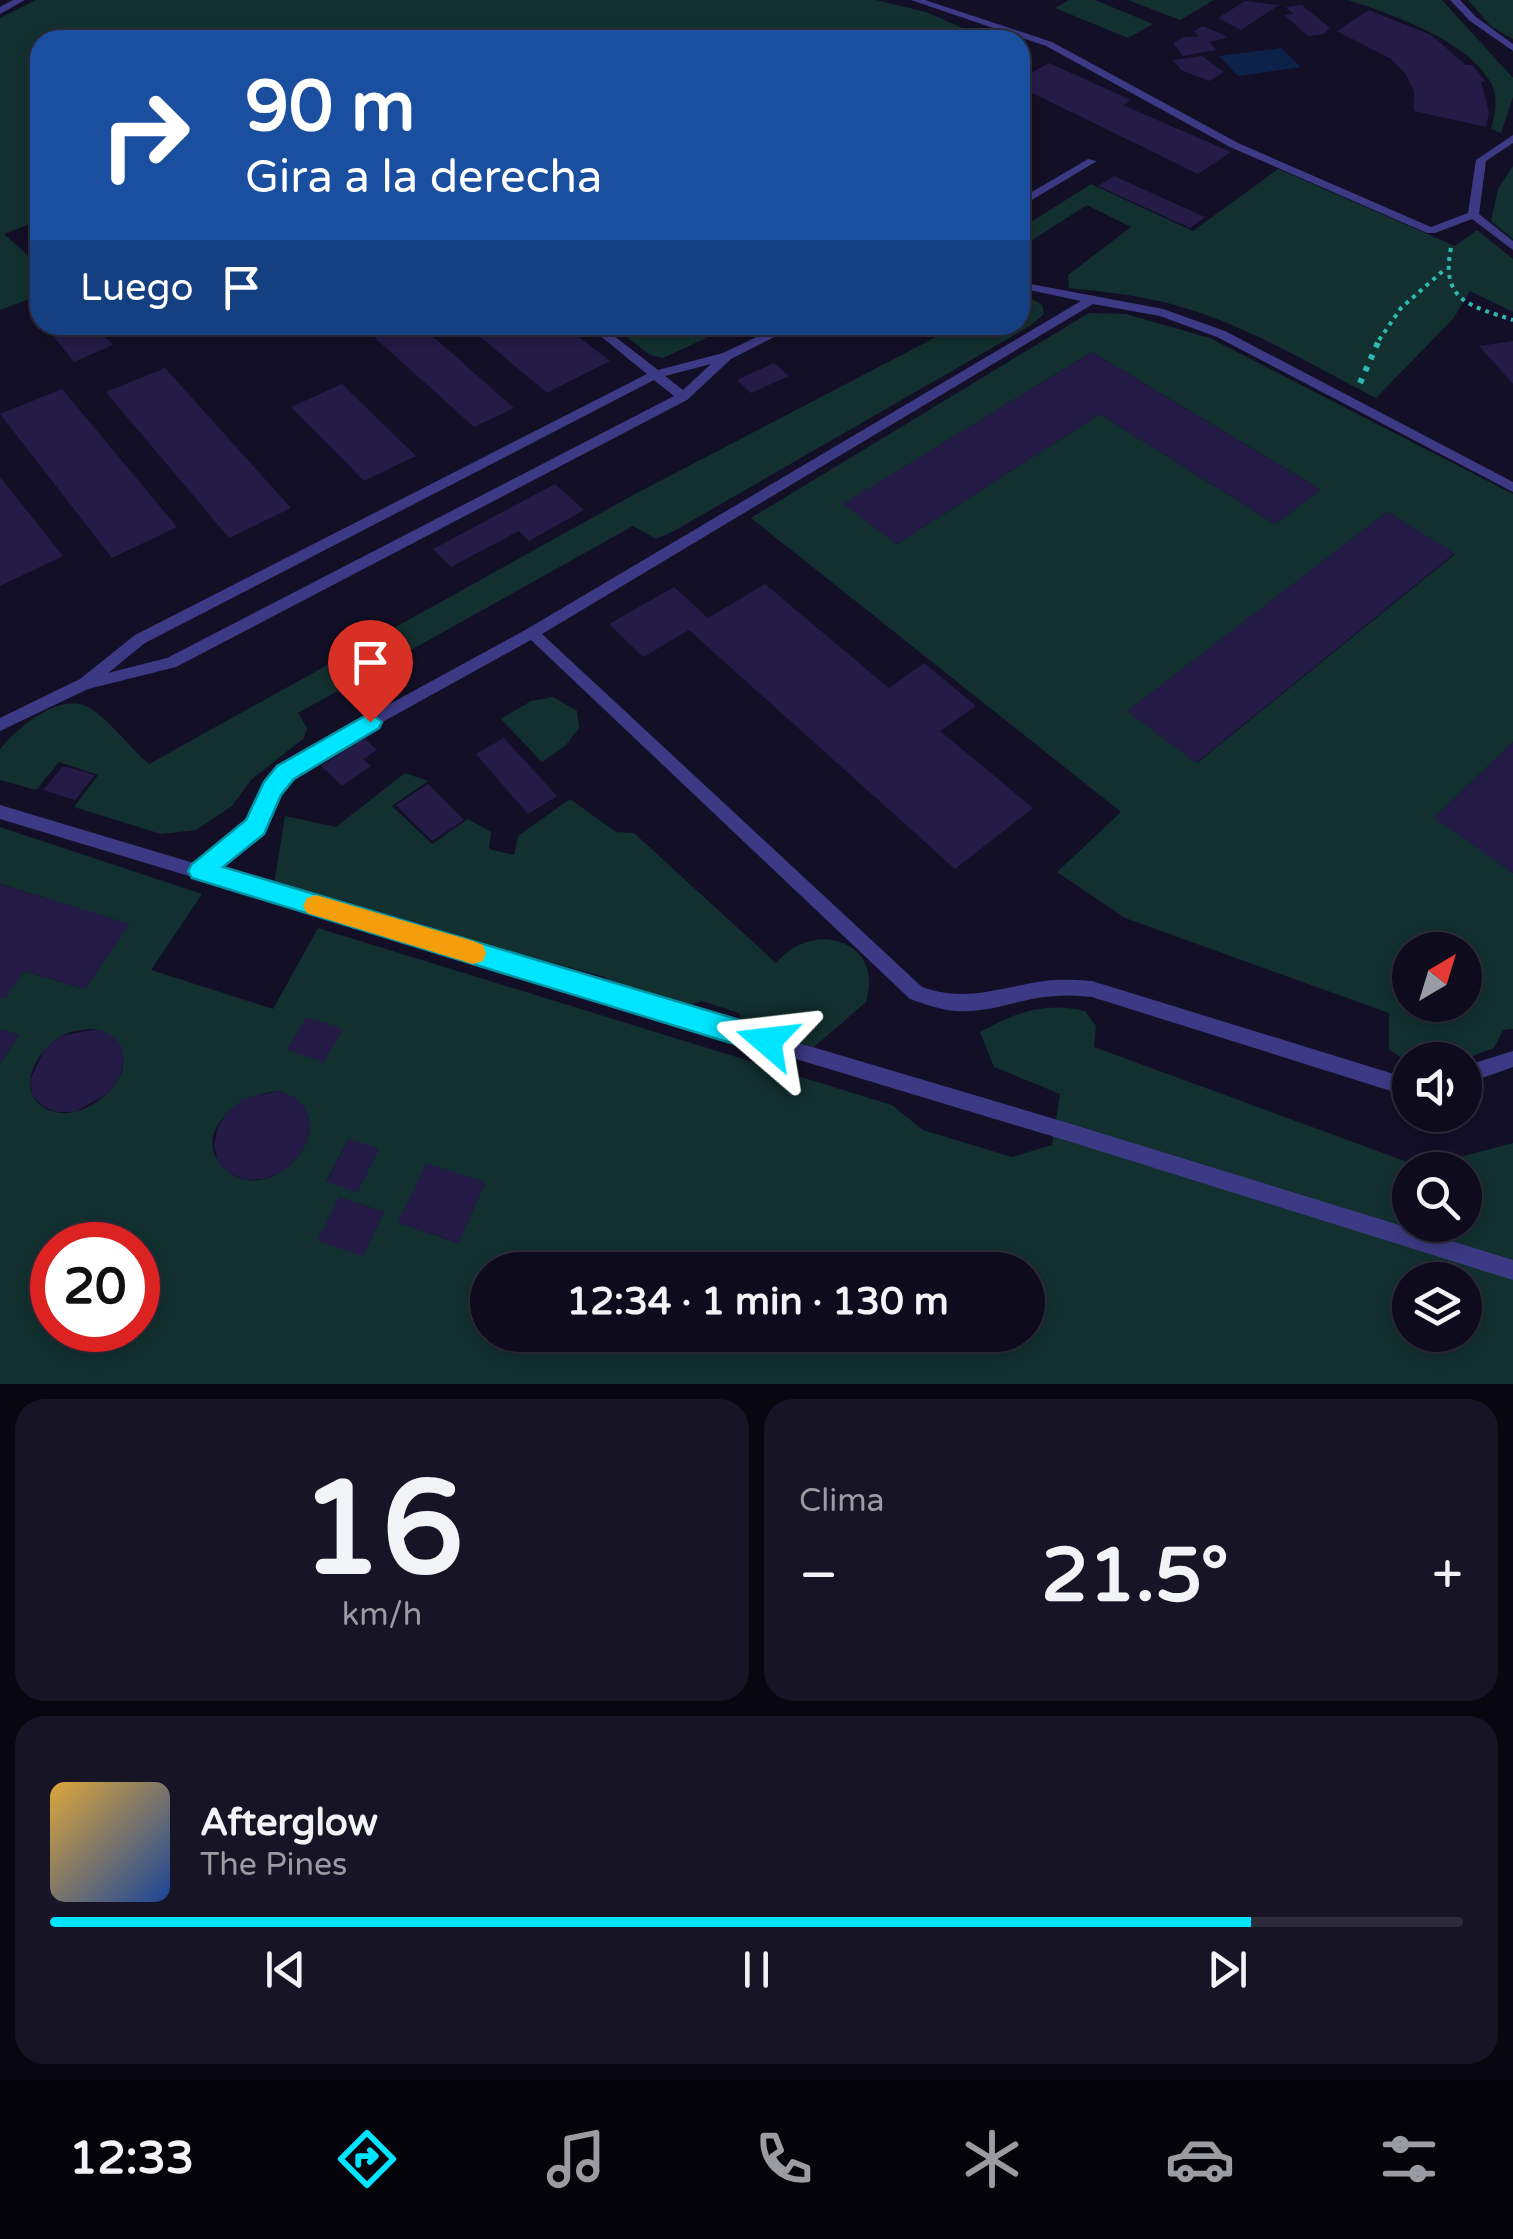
<!DOCTYPE html>
<html lang="es">
<head>
<meta charset="utf-8">
<style>
	body { margin:0; font-family:"Varela Round",sans-serif; background:#171425; color:#f1f3f6; height:100vh; display:flex; flex-direction:column; font-size:38px; white-space:nowrap }
	* { box-sizing:border-box; margin:0 }
	p { font-size:32px; color:#9b9ba3 }
	.icon { flex:none; width:55px; height:55px; fill:none; stroke:currentColor; stroke-width:2; stroke-linecap:round; stroke-linejoin:round }
	.map { position:relative; height:1384px; overflow:hidden }
	.details { display:flex; flex-direction:column; gap:15px; padding:15px; background:#08060f; flex:1 }
	.details>* { flex:none }
	.banner { position:absolute; left:30px; top:30px; width:1000px; height:305px; border-radius:30px; box-shadow:0 5px 15px #0003,0 0 0 2px #2e2b3b; background:#1a4fa0; color:#fff; overflow:hidden }
	.needle { width:65px; rotate:38deg }
	.tools { position:absolute; left:1392px; top:932px; display:grid; gap:20px }
	.tools a { display:grid; place-items:center; width:90px; height:90px; border-radius:50%; background:#0e0b1c; box-shadow:0 5px 15px #0003,0 0 0 2px #2e2b3b; font-size:50px }
	.speed { position:absolute; left:30px; top:1222px; display:flex; gap:20px; font-size:50px; font-weight:700; text-align:center }
	.speed>* { display:grid; place-content:center; width:130px; height:130px; border-radius:50%; background:#0e0b1c; box-shadow:0 5px 15px #0003,0 0 0 2px #2e2b3b; line-height:1 }
	.speed .limit { border:15px solid #d22; background:#fff; color:#111 }
	.pin { position:absolute; display:grid; place-items:center; width:85px; height:85px; color:#fff; margin:-102px -42px; border-radius:50% 50% 50% 0; rotate:-45deg; box-shadow:0 0 10px #0007 }
	.pin .icon { rotate:45deg }
	.me { position:absolute; width:110px; margin:-55px; rotate:287deg; stroke-linejoin:round; filter:drop-shadow(0 0 8px #0008) }
	.turn { display:flex; align-items:center; gap:35px; height:210px; padding:0 50px; font-size:45px }
	.turn .icon { width:130px; height:130px; stroke-width:2.5 }
	.turn b { display:block; font-size:70px; line-height:85px }
	.then { display:flex; align-items:center; height:95px; padding:0 50px; background:#0003; gap:20px; font-size:38px }
	.big { font-size:75px; font-weight:800; line-height:1.1 }
	.details .widget { flex:1; display:flex; flex-direction:column; justify-content:center; gap:15px; min-width:0; padding:0 35px; border-radius:30px; background:#171425 }
	.details .dial { align-items:center; gap:0 }
	.dial b { font-size:130px; line-height:1 }
	.song { display:flex; align-items:center; gap:30px }
	.cover { width:120px; height:120px; border-radius:15px; background:linear-gradient(135deg,hsl(40 70% 55%),hsl(220 70% 35%)) }
	.played { height:10px; border-radius:5px; background:linear-gradient(90deg,#00e5ff 85%,#2e2b3b 85%) }
	.keys { display:flex; justify-content:space-around; direction:ltr }
	.heat { display:flex; justify-content:space-between; align-items:center; font-size:55px; direction:ltr }
	.details .tiles { flex:1; display:grid; gap:15px; grid-template-columns:1fr 1fr }
	.widget:last-child { grid-column:span 2 }
	.trip { position:absolute; left:470px; top:1252px; width:575px; height:100px; border-radius:50px; background:#0e0b1c; box-shadow:0 5px 15px #0003,0 0 0 2px #2e2b3b; font-weight:800; line-height:100px; text-align:center }
	.tabs { display:flex; height:160px; justify-content:space-around; align-items:center; background:#06040b; color:#9b9ba3 }
	.tabs .icon { width:70px; height:70px }
	.tabs .on { color:#00e5ff }
	.tabs b { font-size:45px; color:#f1f3f6 }
	.map>svg:first-child { display:block }
	.green { fill:#12302f; fill-rule:evenodd }
	.water { fill:#0c2248 }
	.building { fill:#241b47 }
	.lines { fill:none; stroke-linecap:round; stroke-linejoin:round }
	.path-far1 { stroke:#2fb8b0; stroke-width:4; stroke-dasharray:4 5; stroke-linecap:butt }
	.path { stroke:#2fb8b0; stroke-width:6; stroke-dasharray:5 8; stroke-linecap:butt }
	.service { fill:#3d3a85; fill-rule:evenodd }
	.route { fill:#00e5ff; stroke:#0095a6; stroke-width:2.5 }
	.slow { fill:#f59e0b }
</style>
</head>
<body>
<div class="map">
<svg width="1513" height="1384" viewBox="0 0 1513 1384">
	<rect width="100%" height="100%" fill="#130f26"/>
	<path class="green" d="M36 0H876L926 12 990 40H40V220L4 234 40 266V295L0 310V18Z
		M1069 0H1095L1153 24 1128 38 1055 8Z
		M1128 0H1214L1180 20Z
		M1348 0H1442L1513 78V97L1501 133 1491 129C1495 114 1499 98 1491 83 1469 41 1391 14 1348 0Z
		M1468 0H1513V39L1492 27Z
		M1513 166V239L1491 221 1498 189Z
		M1278 169 1455 246 1477 230 1513 259V312L1470 291 1453 319 1376 398C1306 362 1232 316 1154 300 1126 294 1097 291 1069 288L1068 275 1131 227 1087 205 1020 248V229L1091 184 1193 231Z
		M1020 299H1032L1042 305 1044 314 1030 326 674 531 656 539 633 526 298 713 307 728 304 738 251 780 232 806 196 830 161 834 74 807 98 775 59 762 36 790 0 780V749C19 727 62 688 93 710 114 725 130 748 149 764L635 494 959 325H1020Z
		M1089 313 1126 314 1210 338 1513 494V742L1435 817 1513 873V1029L1503 1030 1494 1048 1462 1060H1410V1064L1389 1049V1013L1125 918 1057 872 1121 812 751 518ZM1092 352 1321 490 1275 524 1100 414 897 544 844 504ZM1387 512 1455 554 1197 763 1128 711ZM1410 950H1465V1005H1410Z
		M611 325H735L663 358 650 355Z
		M553 697 577 711 579 728 566 745 542 762 501 719 531 701Z
		M405 773 428 781 392 806 432 844 468 819 491 832 489 849 514 855 518 836 570 799 616 832 634 833 776 963C813 918 885 940 866 1002L814 1047 744 1025 739 1013 702 1001 687 1006 613 985 605 977 505 950 457 944 425 925 274 884 285 816 336 827Z
		M0 827 202 894 151 970 273 1009 318 928 892 1105 923 1130 1012 1157 1052 1145 1060 1094 994 1067 980 1032C1014 1013 1046 1001 1085 1011L1096 1026 1094 1047 1421 1167 1513 1143V1384H0V1063L19 1035 0 1029V997L5 998 24 971 85 989 129 924 0 884ZM97 1029C165 1057 85 1135 43 1107 15 1088 38 1050 60 1037 71 1030 84 1029 97 1029ZM279 1091C357 1119 266 1217 222 1166 190 1129 245 1093 279 1091ZM348 1139 378 1149 357 1191 327 1181ZM426 1164 485 1183 458 1243 399 1223ZM1410 1170H1465V1225H1410ZM339 1197 384 1212 362 1256ZM52 1245H138V1330H52ZM488 1270H1028V1335H488ZM1410 1280H1465V1335H1410Z"/>
	<path class="water" d="M1281 48 1301 67 1238 76 1219 56Z"/>
	<path class="building" d="M1245 1 1279 5 1241 30 1218 18Z
		M1302 5 1330 28 1324 34 1308 36 1284 15 1293 14 1286 7Z
		M1369 10 1431 35 1466 65H1472L1485 81 1481 82 1489 112 1486 127 1414 111V91L1405 73 1391 59 1337 31Z
		M1203 26 1228 37 1210 42 1216 50 1183 56 1173 43 1184 37H1199L1194 31Z
		M1202 56 1224 72 1209 81 1181 70 1173 60Z
		M1049 63 1131 100 1123 105 1231 152 1198 174 1020 87V79Z
		M1114 176 1205 217 1190 228 1098 186Z
		M85 325H95L113 345 74 362 54 337Z
		M400 325H420L514 408 474 427 374 337Z
		M466 325H564L610 361 547 393Z
		M1513 341V384L1479 346Z
		M1092 352 1321 490 1275 524 1100 414 897 544 843 504Z
		M774 363 789 376 751 393 737 380Z
		M165 368 291 508 229 538 106 392Z
		M342 384 416 456 364 481 291 407Z
		M62 389 177 527 112 558 0 414Z
		M0 477 63 556 0 586Z
		M555 484 584 510 529 541 519 531 451 567 433 549Z
		M1387 512 1455 553 1196 763 1127 711Z
		M765 584 889 688 924 663 976 706 940 731 1033 808 955 869 689 630 643 657 609 624 674 587 708 618Z
		M364 738 377 750 363 759 371 766 342 786 321 766Z
		M504 738 557 796 528 814 476 754Z
		M1513 742V873L1434 818Z
		M63 766 95 775 75 800 43 790Z
		M428 784 464 820 432 841 396 805Z
		M0 884 130 924 85 989 24 971 5 999 0 997Z
		M306 1017 343 1029 324 1062 287 1050Z
		M0 1029 19 1035 0 1063Z
		M97 1029 111 1035 121 1045 124 1060 120 1076 110 1092 75 1112H56L42 1106 32 1095 30 1080 45 1048 61 1036Z
		M279 1091 295 1097 305 1108 310 1124 307 1142 297 1158 282 1172 264 1179 245 1180 229 1173 218 1162 214 1145 218 1128 227 1112 243 1099Z
		M348 1139 379 1149 358 1192 327 1182Z
		M426 1163 485 1182 459 1243 398 1223Z
		M339 1197 384 1212 363 1256 317 1241Z"/>
	<g class="lines">
		<path class="path-far1" d="M1451 248C1440 301 1471 306 1513 320
			M1379 340 1401 308 1444 270"/>
		<path class="path" d="M1360 383 1380 338"/>
		<path class="service" d="M13 0H25L0 14V7Z
			M911 0H925L1052 42 1238 143 1431 227 1468 213 1476 160 1513 135V143L1486 161 1479 214 1513 241V250L1472 219 1435 233H1427L1230 147 1046 46Z
			M1450 0H1460L1476 17 1513 44V51L1470 21Z
			M1088 159 1097 161 1020 207V199Z
			M1020 282 1163 309 1225 331 1513 482V492L1217 337 1160 316 1093 304 542 634 922 987C967 1003 1000 987 1045 981 1061 979 1076 980 1092 981L1410 1079V1097L1092 997C1076 995 1060 995 1044 997 1015 1001 986 1013 956 1011 940 1010 925 1004 910 999L531 640 312 761 291 776 278 793 261 831 215 869 1068 1123 1513 1260V1280L1068 1141 0 819V805L197 864 249 822 266 784 279 768 300 753 527 629 1081 301 1020 288Z
			M587 325H600L658 370 723 353 782 325H798L731 359 687 400 176 667 88 689 0 731V718L80 679 135 635 647 374ZM711 364 683 390 665 376ZM654 380 674 396 167 658 108 673 145 643Z
			M1513 1051V1067L1465 1084V1066Z"/>
	</g>
	<path class="route" d="M370 713 382 722 379 728 294 779 281 795 264 834 223 867 767 1028 776 1032 780 1041 776 1050 767 1054 192 878 188 871 192 864 246 820 264 782 277 766Z"/>
	<path class="slow" d="M316 895 473 941 483 945 486 953 483 961 473 964 307 913 303 906 307 898Z"/>
</svg>
<div class="tools">
<a><svg class="needle" viewBox="-14 -14 28 28"><path d="M0-13l5 13h-10z" fill="#e53935"/><path d="M0 13l5-13h-10z" fill="#9b9ba3"/></svg></a>
<a><svg class="icon" aria-label="sound" viewBox="0 0 24 24"><path d="M4 9h4l5-4v14l-5-4H4zM17 9q2 3 0 6"/></svg></a>
<a><svg class="icon" aria-label="search" viewBox="0 0 24 24"><circle cx="10" cy="10" r="6"/><path d="M15 15l6 6"/></svg></a>
<a><svg class="icon" aria-label="layers" viewBox="0 0 24 24"><path d="M12 4l9 5-9 5-9-5zM3 14l9 5 9-5"/></svg></a>
</div>
<div class="speed"><div class="limit">20</div></div>
<div class="pin" style="left:370px;top:722px;background:#d93025"><svg class="icon" aria-label="arrive" viewBox="0 0 24 24"><path d="M6 21V4h12l-3 4 3 4H6"/></svg></div>
<svg class="me" style="left:767px;top:1041px" viewBox="-20 -20 40 40"><path d="M0-17L14 15 0 8-14 15z" fill="#00e5ff" stroke="#fff" stroke-width="4"/></svg>
<div class="trip">12:34 · 1 min · 130 m</div>
<div class="banner">
<div class="turn"><svg class="icon" aria-label="right" viewBox="0 0 24 24"><path d="M7 20v-9h11M14 6l5 5-5 5"/></svg><div><b>90 m</b>Gira a la derecha</div></div>
<div class="then">Luego<svg class="icon" aria-label="arrive" viewBox="0 0 24 24"><path d="M6 21V4h12l-3 4 3 4H6"/></svg></div>
</div>
</div>
<section class="details">
<div class="tiles">
<div class="widget dial"><b>16</b><p>km/h</p></div>
<div class="widget"><p>Clima</p>
<div class="heat"><a>−</a><b class="big">21.5°</b><a>+</a></div>
</div>
<div class="widget">
<div class="song"><i class="cover"></i><div><b>Afterglow</b><p>The Pines</p></div></div>
<div class="played"></div>
<div class="keys"><svg class="icon" aria-label="previous" viewBox="0 0 24 24"><path d="M18 5L8 12l10 7zM5 5v14"/></svg><svg class="icon" aria-label="pause" viewBox="0 0 24 24"><path d="M8 5v14M16 5v14"/></svg><svg class="icon" aria-label="next" viewBox="0 0 24 24"><path d="M6 5l10 7-10 7zM19 5v14"/></svg></div>
</div>
</div>
</section>
<nav class="tabs">
<b>12:33</b>
<svg class="icon on" aria-label="directions" viewBox="0 0 24 24"><path d="M12 3l9 9-9 9-9-9zM9 14v-3h6M13 9l2 2-2 2"/></svg>
<svg class="icon" aria-label="music" viewBox="0 0 24 24"><path d="M9 18V5l10-2v13"/><circle cx="6" cy="18" r="3"/><circle cx="16" cy="16" r="3"/></svg>
<svg class="icon" aria-label="phone" viewBox="0 0 24 24"><path d="M5 4h4l2 5-3 2q2 4 5 5l2-3 5 2v4C11 20 4 13 5 4z"/></svg>
<svg class="icon" aria-label="climate" viewBox="0 0 24 24"><path d="M12 3v18M4 7l16 10M4 17L20 7"/></svg>
<svg class="icon" aria-label="car" viewBox="0 0 24 24"><path d="M5 17H2v-5l4-1 3-4h7l3 4 3 1v5h-3M9 17h6M6 11h13"/><circle cx="7" cy="17" r="2"/><circle cx="17" cy="17" r="2"/></svg>
<svg class="icon" aria-label="filters" viewBox="0 0 24 24"><path d="M4 7h16M4 17h16"/><circle cx="9" cy="7" r="2"/><circle cx="15" cy="17" r="2"/></svg>
</nav>
</body>
</html>
